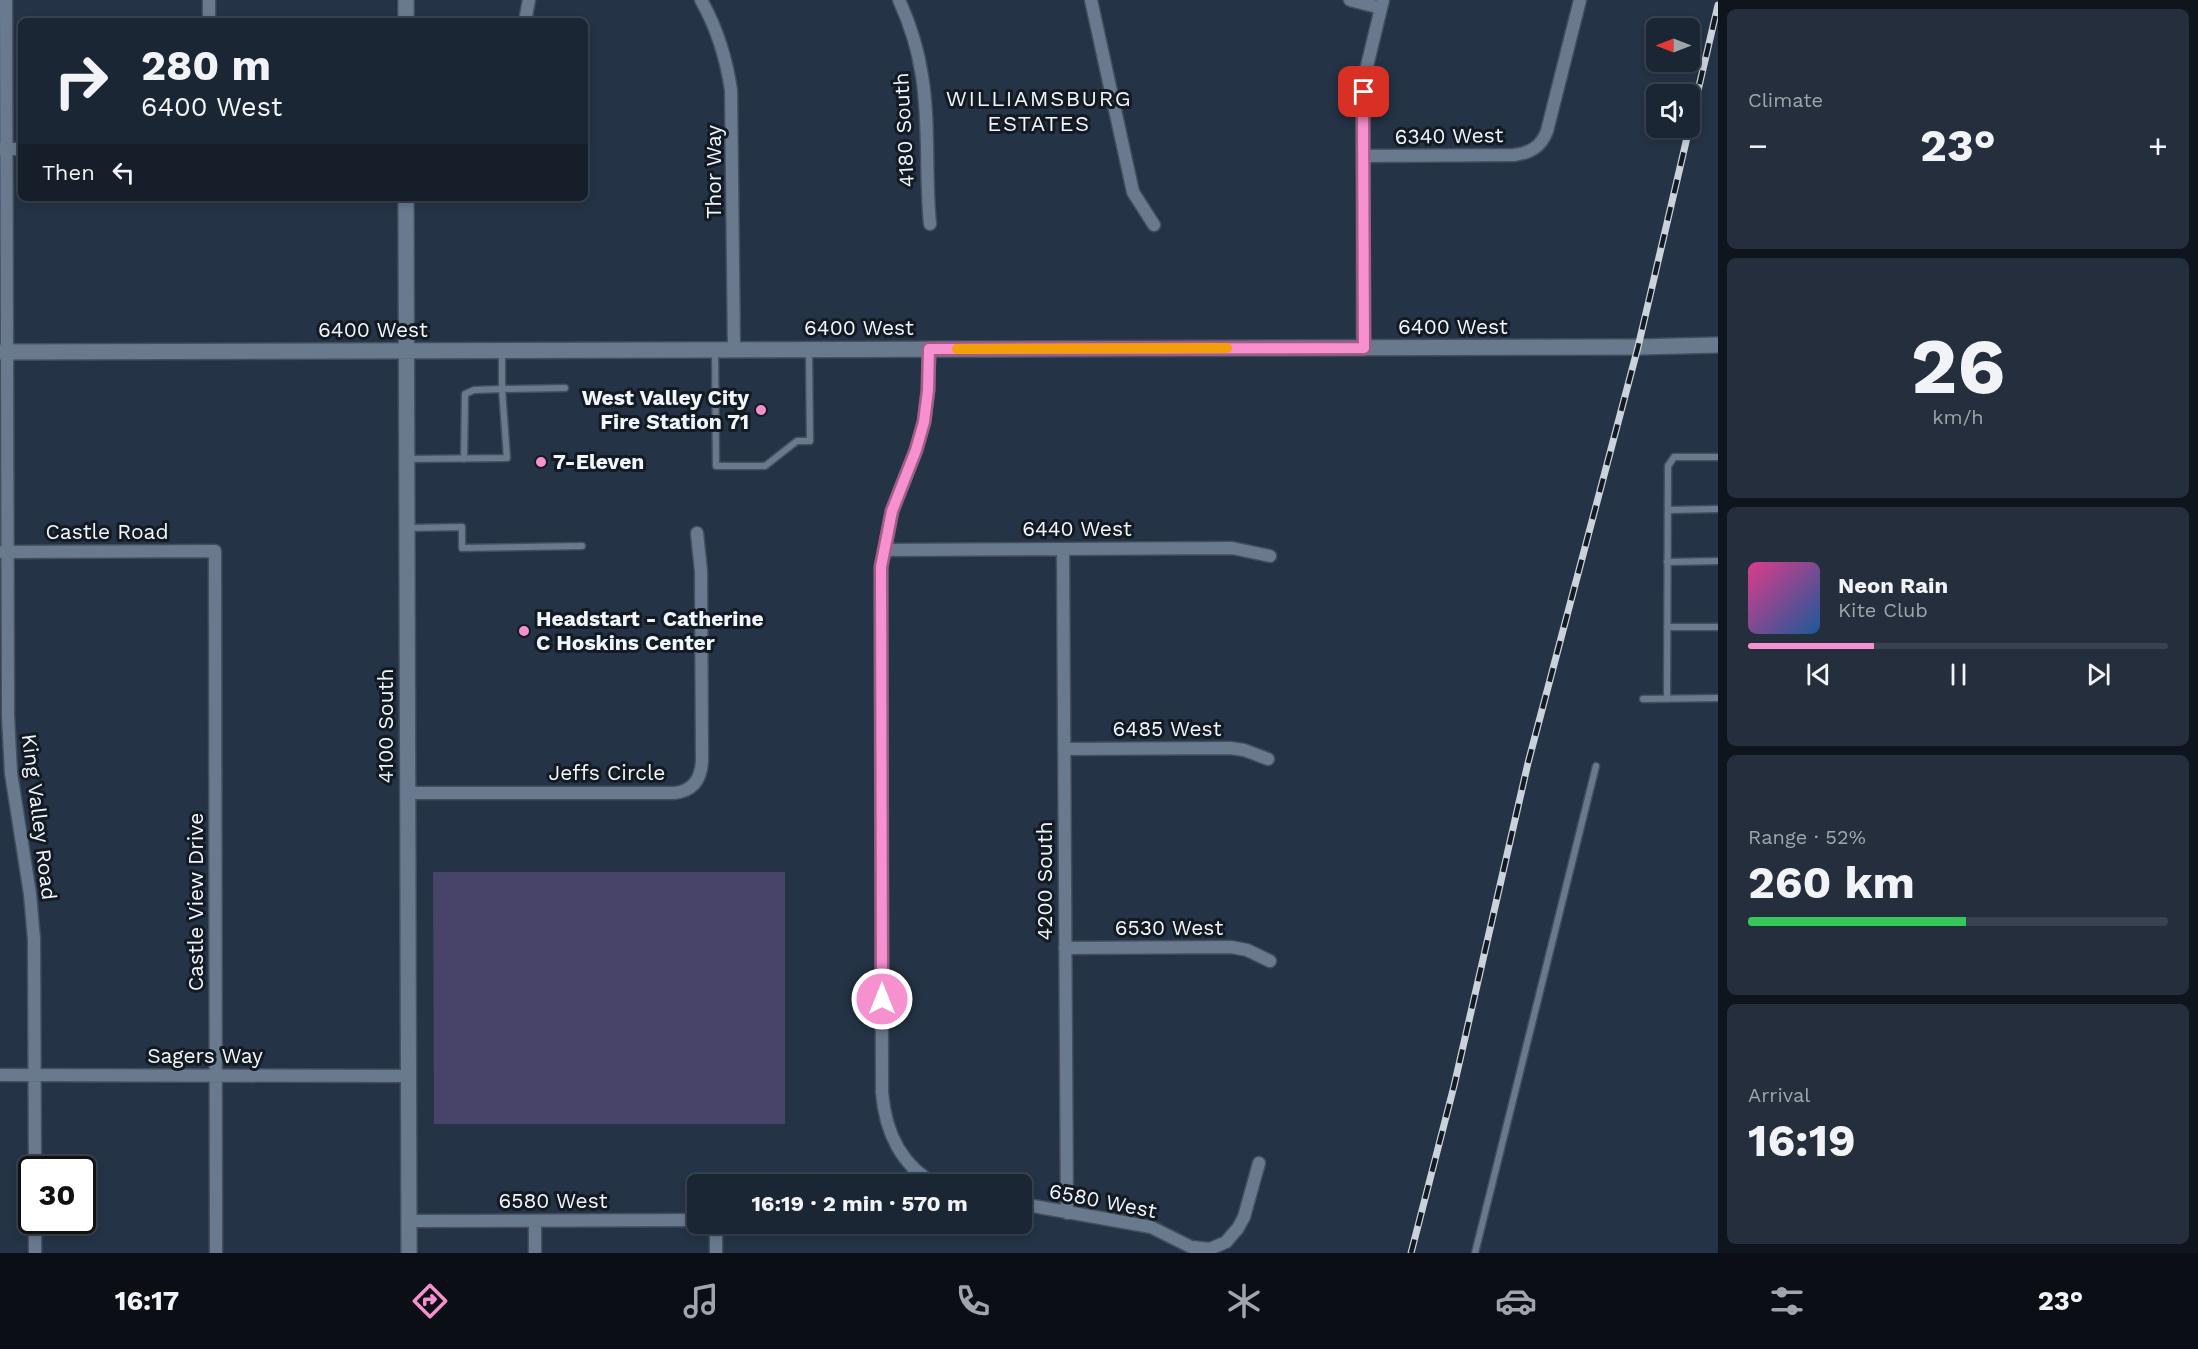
<!DOCTYPE html>
<html lang="en">
<head>
<meta charset="utf-8">
<style>
	body { margin:0; font-family:"Work Sans",sans-serif; background:#242e3c; color:#f1f3f6; height:100vh; display:flex; flex-direction:column; font-size:22px; white-space:nowrap }
	* { box-sizing:border-box; margin:0 }
	p { font-size:20px; color:#a0a5ac }
	.icon { flex:none; width:33px; height:33px; fill:none; stroke:currentColor; stroke-width:2; stroke-linecap:round; stroke-linejoin:round }
	.map { position:relative; flex:1; overflow:hidden }
	.details { display:flex; flex-direction:column; gap:9px; padding:9px; background:#0f151d; width:480px }
	.details>* { flex:none }
	.top-card { position:absolute; left:18px; top:18px; width:570px; height:183px; border-radius:9px; box-shadow:0 3px 9px #0003,0 0 0 2px #39434f; background:#1b2634; color:#f1f3f6; overflow:hidden }
	.needle { width:39px; rotate:270deg }
	.fabs { position:absolute; left:1646px; top:18px; display:grid; gap:12px }
	.fabs a { display:grid; place-items:center; width:54px; height:54px; border-radius:9px; background:#1b2634; box-shadow:0 3px 9px #0003,0 0 0 2px #39434f; font-size:30px }
	.speed { position:absolute; left:18px; top:1156px; display:flex; gap:12px; font-size:30px; font-weight:700; text-align:center }
	.speed>* { display:grid; place-content:center; width:78px; height:78px; border-radius:50%; background:#1b2634; box-shadow:0 3px 9px #0003,0 0 0 2px #39434f; line-height:1 }
	.speed .limit { border:3px solid #111; border-radius:9px; background:#fff; color:#111 }
	.pin { position:absolute; display:grid; place-items:center; width:51px; height:51px; color:#fff; margin:-26px; border-radius:12px; box-shadow:0 3px 9px #0006 }
	.me { position:absolute; width:66px; margin:-33px; rotate:0deg; stroke-linejoin:round; filter:drop-shadow(0 0 4px #0008) }
	.turn { display:flex; align-items:center; gap:21px; height:126px; padding:0 24px; font-size:27px }
	.turn .icon { width:78px; height:78px; stroke-width:2.5 }
	.turn b { display:block; font-size:42px; line-height:51px }
	.then { display:flex; align-items:center; height:57px; padding:0 24px; background:#0003; gap:12px; font-size:22px }
	.big { font-size:45px; font-weight:700; line-height:1.1 }
	.details .tile { flex:1; display:flex; flex-direction:column; justify-content:center; gap:9px; min-width:0; padding:0 21px; border-radius:9px; background:#242e3c }
	.details .dial { align-items:center; gap:0 }
	.dial b { font-size:78px; line-height:1 }
	.song { display:flex; align-items:center; gap:18px }
	.cover { width:72px; height:72px; border-radius:9px; background:linear-gradient(135deg,hsl(330 70% 55%),hsl(210 70% 35%)) }
	.played { height:6px; border-radius:3px; background:linear-gradient(90deg,#f690cf 30%,#39434f 30%) }
	.keys { display:flex; justify-content:space-around; direction:ltr }
	.heat { display:flex; justify-content:space-between; align-items:center; font-size:33px; direction:ltr }
	.charge { height:9px; border-radius:4px; background:linear-gradient(90deg,#34c759 52%,#39434f 0) }
	.trip { position:absolute; left:687px; top:1174px; width:345px; height:60px; border-radius:9px; background:#1b2634; box-shadow:0 3px 9px #0003,0 0 0 2px #39434f; font-weight:700; line-height:60px; text-align:center }
	.tabs { display:flex; height:96px; justify-content:space-around; align-items:center; background:#0b0f15; color:#a0a5ac }
	.tabs .icon { width:42px; height:42px }
	.tabs .selected { color:#f690cf }
	.tabs b { font-size:27px; color:#f1f3f6 }
	main { display:flex; flex:1; min-height:0 }
	.map>svg:first-child { display:block }
	.grass { fill:#484368 }
	.lines { fill:none; stroke-linecap:round; stroke-linejoin:round }
	.lane-casing { stroke:#434f5d; stroke-width:9 }
	.street-casing { stroke:#434f5d; stroke-width:15 }
	.secondary-casing { stroke:#434f5d; stroke-width:18 }
	.lane { stroke:#697a8f; stroke-width:6 }
	.street { stroke:#697a8f; stroke-width:12 }
	.secondary { stroke:#697a8f; stroke-width:15 }
	.rail-casing { stroke:#cad2db; stroke-width:7 }
	.rail { stroke:#131a22; stroke-width:4.5; stroke-dasharray:14; stroke-linecap:butt }
	.route-casing { stroke:#a05e87; stroke-width:15 }
	.route { stroke:#f690cf; stroke-width:10 }
	.slow { stroke:#f59e0b; stroke-width:10 }
	.poi-dot { fill:#f690cf; stroke:#131a22; stroke-width:2 }
	.labels { text-anchor:middle; stroke-width:6; stroke-linejoin:round; paint-order:stroke }
	.street-label { font-size:21px; fill:#f0f6fd; stroke:#131a22 }
	.poi-label { font-size:21px; font-weight:bold; fill:#f0f6fd; stroke:#131a22; text-anchor:start }
	.neighbourhood-label { font-size:22px; letter-spacing:1.5px; fill:#f0f6fd; stroke:#131a22 }
</style>
</head>
<body>
<main>
<div class="map">
<svg width="1718" height="1253" viewBox="0 0 1718 1253">
	<rect width="100%" height="100%" fill="#243345"/>
	<path class="grass" d="M433 872H785V1124H434Z"/>
	<g class="lines">
		<g class="lane-casing">
			<path id="lane" d="M715 350 716 466H765L797 441H810L809 352
				M502 351V389L565 388
				M407 459 507 458 502 389 474 390 465 394 464 459
				M1668 510 1718 509
				M408 528 462 527V548L582 546
				M1667 562 1718 561
				M1667 627H1718
				M1643 699 1718 698
				M1667 699 1668 466 1674 457H1718
				M1475 1253 1596 766"/>
		</g>
		<g class="street-casing">
			<path id="street" d="M6 0 8 716 11 773 30 894 34 939 35 1170
				M209 0V21
				M701 0C717 28 726 57 731 90L734 349
				M899 0C910 24 918 49 922 76 930 125 925 175 930 224
				M1091 0 1133 192 1154 225
				M1350 0 1381 8
				M525 21 529 0
				M1 149H21
				M1363 156 1514 155C1530 153 1541 147 1547 131L1580 0
				M1363 348V118L1367 66 1383 0
				M929 349 928 390 924 422 916 450 892 511 881 567 882 1092C885 1131 901 1166 937 1185
				M1063 549 1067 1213
				M884 550 1232 548 1270 556
				M2 552 215 551 216 1253
				M1064 749 1230 748 1244 750 1268 759
				M407 793H674C693 791 701 779 702 761L701 571 697 533
				M1065 948 1231 947 1247 950 1270 961
				M0 1075 409 1076
				M904 1185 916 1171
				M1022 1204 1151 1227 1191 1247 1210 1249 1226 1242 1238 1228 1244 1217 1259 1163
				M35 1221V1253
				M409 1221 698 1220
				M535 1221V1253
				M716 1224V1253"/>
		</g>
		<g class="secondary-casing">
			<path id="secondary" d="M406 0V21
				M406 198 409 1253
				M0 352 1638 347 1718 345"/>
		</g>
		<use href="#lane" class="lane"/>
		<use href="#street" class="street"/>
		<use href="#secondary" class="secondary"/>
		<g class="rail-casing">
			<path id="rail" d="M1411 1253 1454 1086 1528 763 1638 347 1718 5"/>
		</g>
		<use href="#rail" class="rail"/>
	</g>
	<g class="lines">
		<g class="route-casing">
			<path id="route" d="M882 999 881 567 892 511 916 450 924 422 928 390 929 349 1364 348 1363 118 1364 92"/>
		</g>
		<use href="#route" class="route"/>
		<path class="slow" d="M957 349 1227 348"/>
	</g>
	<g class="poi-dot">
		<circle cx="761" cy="410" r="6"/>
		<circle cx="541" cy="462" r="6"/>
		<circle cx="524" cy="631" r="6"/>
	</g>
	<g class="labels">
		<g class="street-label">
			<text transform="translate(904 130) rotate(-93)" y="7">4180 South</text>
			<text transform="translate(1449 136) rotate(-1)" y="7">6340 West</text>
			<text transform="translate(714 172) rotate(-90)" y="7">Thor Way</text>
			<text x="1453" y="334">6400 West</text>
			<text x="859" y="335">6400 West</text>
			<text x="373" y="337">6400 West</text>
			<text x="1077" y="536">6440 West</text>
			<text x="107" y="539">Castle Road</text>
			<text transform="translate(386 726) rotate(-90)" y="7">4100 South</text>
			<text x="1167" y="736">6485 West</text>
			<text x="607" y="780">Jeffs Circle</text>
			<text transform="translate(39 817) rotate(83)" y="7">King Valley Road</text>
			<text transform="translate(1045 881) rotate(-90)" y="7">4200 South</text>
			<text transform="translate(196 902) rotate(-90)" y="7">Castle View Drive</text>
			<text x="1169" y="935">6530 West</text>
			<text x="205" y="1063">Sagers Way</text>
			<text x="553" y="1208">6580 West</text>
			<text transform="translate(1103 1201) rotate(11)" y="7">6580 West</text>
		</g>
		<g class="poi-label">
			<text x="749" y="405" text-anchor="end">West Valley City<tspan x="749" dy="24">Fire Station 71</tspan></text>
			<text x="553" y="469">7-Eleven</text>
			<text x="536" y="626">Headstart - Catherine<tspan x="536" dy="24">C Hoskins Center</tspan></text>
		</g>
		<g class="neighbourhood-label">
			<text x="1039" y="106">WILLIAMSBURG<tspan x="1039" dy="25">ESTATES</tspan></text>
		</g>
	</g>
</svg>
<div class="fabs">
<a><svg class="needle" viewBox="-14 -14 28 28"><path d="M0-13l5 13h-10z" fill="#e53935"/><path d="M0 13l5-13h-10z" fill="#a0a5ac"/></svg></a>
<a><svg class="icon" aria-label="sound" viewBox="0 0 24 24"><path d="M4 9h4l5-4v14l-5-4H4zM17 9q2 3 0 6"/></svg></a>
</div>
<div class="speed"><div class="limit">30</div></div>
<div class="pin" style="left:1364px;top:92px;background:#d93025"><svg class="icon" aria-label="arrive" viewBox="0 0 24 24"><path d="M6 21V4h12l-3 4 3 4H6"/></svg></div>
<svg class="me" style="left:882px;top:999px" viewBox="-20 -20 40 40"><circle r="17" fill="#f690cf" stroke="#fff" stroke-width="3"/><path d="M0-11L8 9 0 5-8 9z" fill="#fff"/></svg>
<div class="trip">16:19 · 2 min · 570 m</div>
<div class="top-card">
<div class="turn"><svg class="icon" aria-label="right" viewBox="0 0 24 24"><path d="M7 20v-9h11M14 6l5 5-5 5"/></svg><div><b>280 m</b>6400 West</div></div>
<div class="then">Then<svg class="icon" aria-label="left" viewBox="0 0 24 24"><path d="M17 20v-9H6M10 6l-5 5 5 5"/></svg></div>
</div>
</div>
<section class="details">
<div class="tile"><p>Climate</p>
<div class="heat"><a>−</a><b class="big">23°</b><a>+</a></div>
</div>
<div class="tile dial"><b>26</b><p>km/h</p></div>
<div class="tile">
<div class="song"><i class="cover"></i><div><b>Neon Rain</b><p>Kite Club</p></div></div>
<div class="played"></div>
<div class="keys"><svg class="icon" aria-label="previous" viewBox="0 0 24 24"><path d="M18 5L8 12l10 7zM5 5v14"/></svg><svg class="icon" aria-label="pause" viewBox="0 0 24 24"><path d="M8 5v14M16 5v14"/></svg><svg class="icon" aria-label="next" viewBox="0 0 24 24"><path d="M6 5l10 7-10 7zM19 5v14"/></svg></div>
</div>
<div class="tile"><p>Range · 52%</p><b class="big">260 km</b><div class="charge"></div></div>
<div class="tile"><p>Arrival</p><b class="big">16:19</b></div>
</section>
</main>
<nav class="tabs">
<b>16:17</b>
<svg class="icon selected" aria-label="directions" viewBox="0 0 24 24"><path d="M12 3l9 9-9 9-9-9zM9 14v-3h6M13 9l2 2-2 2"/></svg>
<svg class="icon" aria-label="music" viewBox="0 0 24 24"><path d="M9 18V5l10-2v13"/><circle cx="6" cy="18" r="3"/><circle cx="16" cy="16" r="3"/></svg>
<svg class="icon" aria-label="phone" viewBox="0 0 24 24"><path d="M5 4h4l2 5-3 2q2 4 5 5l2-3 5 2v4C11 20 4 13 5 4z"/></svg>
<svg class="icon" aria-label="climate" viewBox="0 0 24 24"><path d="M12 3v18M4 7l16 10M4 17L20 7"/></svg>
<svg class="icon" aria-label="car" viewBox="0 0 24 24"><path d="M5 17H2v-5l4-1 3-4h7l3 4 3 1v5h-3M9 17h6M6 11h13"/><circle cx="7" cy="17" r="2"/><circle cx="17" cy="17" r="2"/></svg>
<svg class="icon" aria-label="filters" viewBox="0 0 24 24"><path d="M4 7h16M4 17h16"/><circle cx="9" cy="7" r="2"/><circle cx="15" cy="17" r="2"/></svg>
<b>23°</b>
</nav>
</body>
</html>
